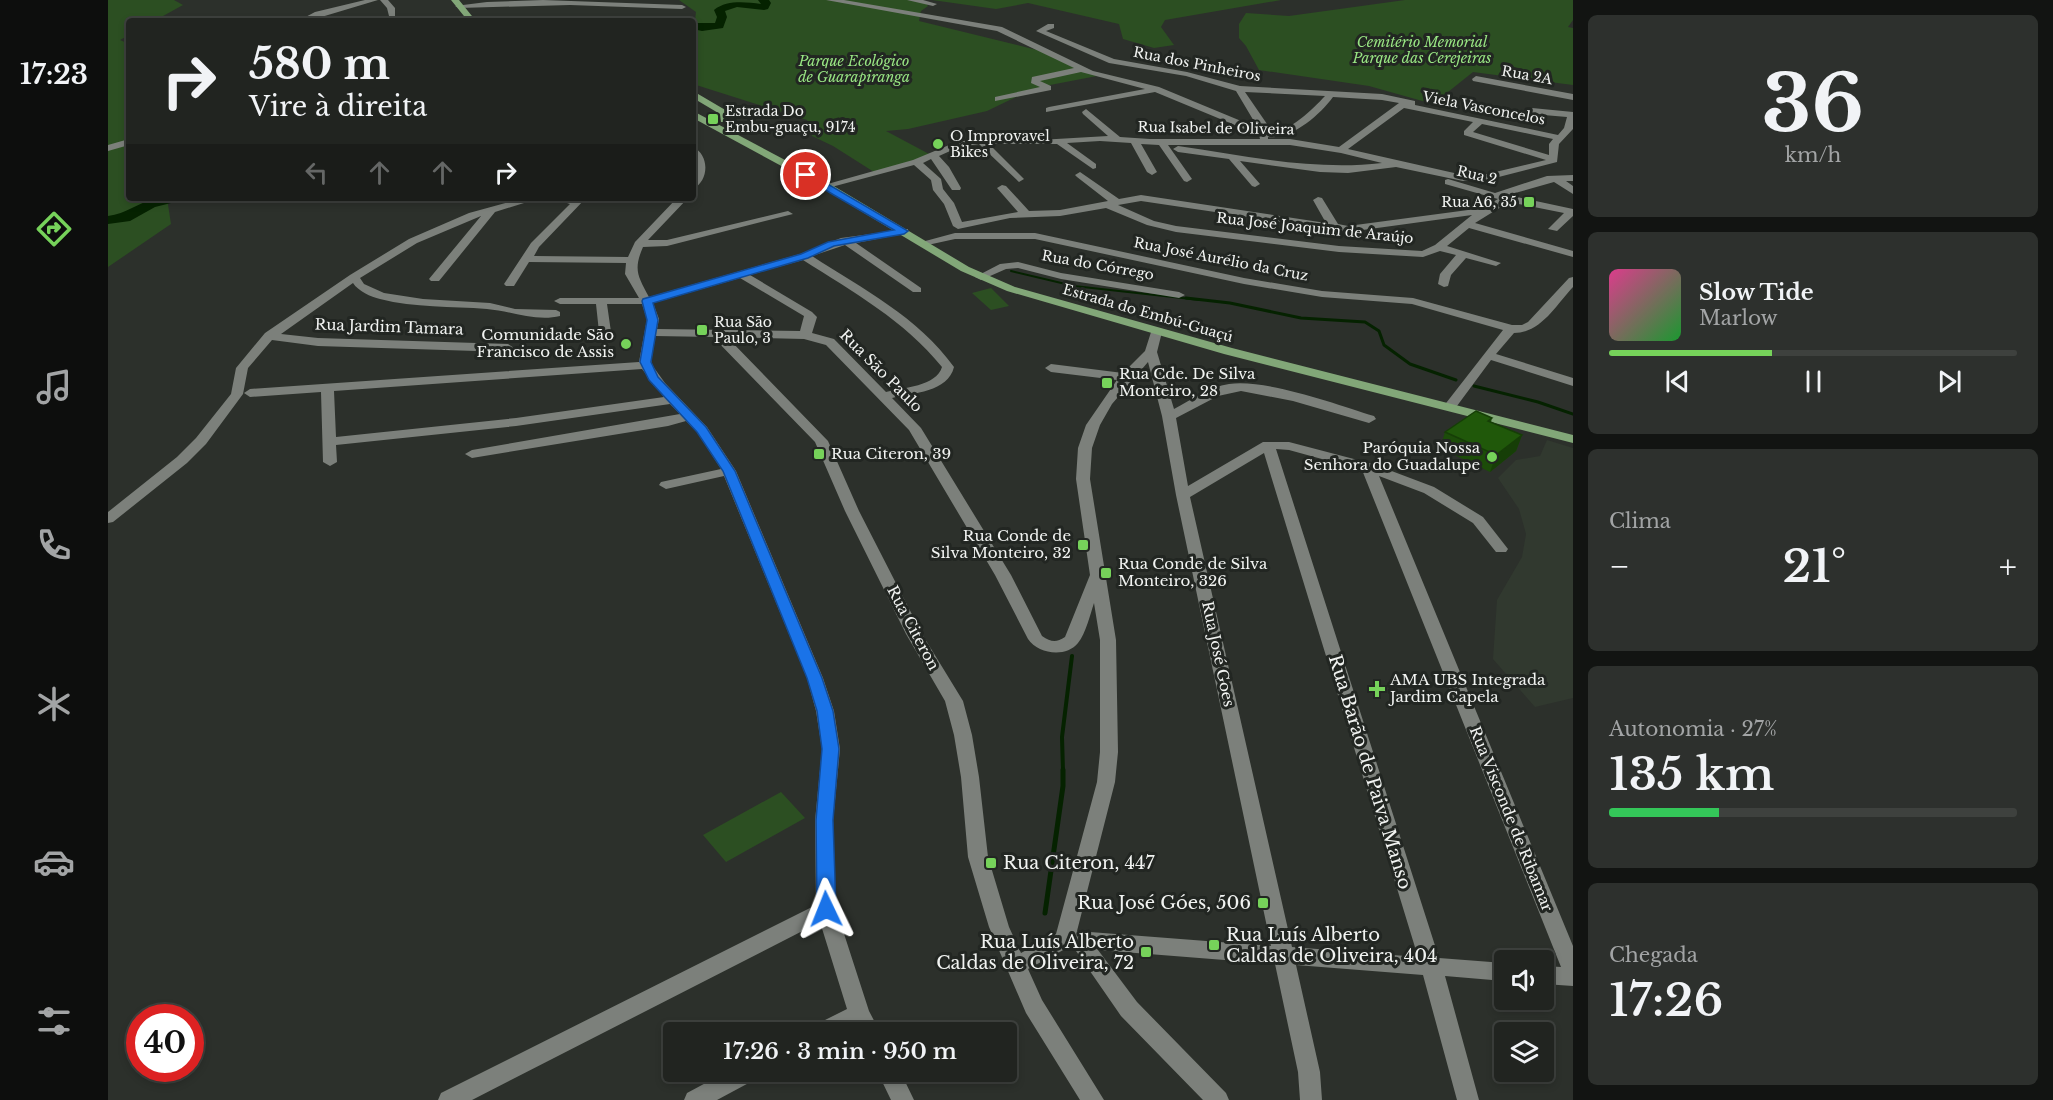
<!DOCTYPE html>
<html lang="pt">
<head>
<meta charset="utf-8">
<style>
	body { margin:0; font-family:"Libre Baskerville",serif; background:#2d302d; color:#f1f3f6; height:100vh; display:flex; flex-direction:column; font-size:22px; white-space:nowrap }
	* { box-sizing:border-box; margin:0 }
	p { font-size:20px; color:#a2a4a5 }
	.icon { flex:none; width:33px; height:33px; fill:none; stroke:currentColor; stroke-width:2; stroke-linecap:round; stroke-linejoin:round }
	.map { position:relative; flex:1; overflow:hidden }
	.panel { display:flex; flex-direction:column; gap:15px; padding:15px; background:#121412; width:480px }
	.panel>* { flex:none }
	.guide { position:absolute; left:18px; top:18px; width:570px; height:183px; border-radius:6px; box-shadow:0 3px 9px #0003,0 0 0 2px #3e413e; background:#212420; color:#f1f3f6; overflow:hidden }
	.tools { position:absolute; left:1386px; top:950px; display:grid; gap:12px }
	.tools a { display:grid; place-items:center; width:60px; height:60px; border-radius:6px; background:#212420; box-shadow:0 3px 9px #0003,0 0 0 2px #3e413e; font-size:30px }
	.speed { position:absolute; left:18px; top:1004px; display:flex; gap:12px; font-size:30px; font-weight:700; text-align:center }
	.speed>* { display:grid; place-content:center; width:78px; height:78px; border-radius:50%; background:#212420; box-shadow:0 3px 9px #0003,0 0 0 2px #3e413e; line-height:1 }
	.speed .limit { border:9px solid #d22; background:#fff; color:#111 }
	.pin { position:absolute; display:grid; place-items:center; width:51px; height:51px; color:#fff; margin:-26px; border:3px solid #fff; border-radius:50%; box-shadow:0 2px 6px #0007 }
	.me { position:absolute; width:66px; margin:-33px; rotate:358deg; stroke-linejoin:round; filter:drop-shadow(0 0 4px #0008) }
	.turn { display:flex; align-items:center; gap:21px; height:126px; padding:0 24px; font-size:27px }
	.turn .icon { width:78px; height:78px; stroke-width:2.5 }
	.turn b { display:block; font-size:42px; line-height:51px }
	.lanes { display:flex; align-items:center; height:57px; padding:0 24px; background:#0003; justify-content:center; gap:30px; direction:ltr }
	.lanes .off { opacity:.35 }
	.big { font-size:45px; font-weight:600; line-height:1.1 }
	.panel .widget { flex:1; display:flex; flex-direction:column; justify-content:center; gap:9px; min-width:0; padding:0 21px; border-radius:9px; background:#2d302d }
	.panel .dial { align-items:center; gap:0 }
	.dial b { font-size:78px; line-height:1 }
	.song { display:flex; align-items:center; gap:18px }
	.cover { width:72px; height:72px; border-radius:9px; background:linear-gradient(135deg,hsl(330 70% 55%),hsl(130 70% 35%)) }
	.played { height:6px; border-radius:3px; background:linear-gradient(90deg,#76d25a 40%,#3e413e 40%) }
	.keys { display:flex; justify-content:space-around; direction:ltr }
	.heat { display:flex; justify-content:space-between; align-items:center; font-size:33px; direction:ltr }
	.charge { height:9px; border-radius:4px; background:linear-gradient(90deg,#34c759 27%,#3e413e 0) }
	.trip { position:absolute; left:555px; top:1022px; width:354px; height:60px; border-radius:6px; background:#212420; box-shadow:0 3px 9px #0003,0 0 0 2px #3e413e; font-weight:600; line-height:60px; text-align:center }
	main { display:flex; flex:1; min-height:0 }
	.menu { display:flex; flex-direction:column; width:108px; justify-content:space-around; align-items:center; background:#0d0e0d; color:#a2a4a5 }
	.menu .icon { width:42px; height:42px }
	.menu .current { color:#76d25a }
	.menu b { font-size:27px; color:#f1f3f6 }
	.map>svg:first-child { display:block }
	.built { fill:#31392f }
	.green { fill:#2c4f22 }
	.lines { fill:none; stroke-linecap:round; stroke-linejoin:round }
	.stream-far3 { stroke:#052200; stroke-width:2 }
	.stream-far2 { stroke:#052200; stroke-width:3 }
	.stream-far1 { stroke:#052200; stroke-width:4 }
	.stream { stroke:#052200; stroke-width:5 }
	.river { fill:#052200; fill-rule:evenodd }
	.minor { fill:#7c807b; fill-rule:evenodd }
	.major { fill:#82a778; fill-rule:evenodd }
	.wall { fill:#1c4c09 }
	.shaded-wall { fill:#163e07 }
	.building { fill:#20580a; stroke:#163e07; stroke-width:1.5 }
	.route { fill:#1a73e8; stroke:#114b97; stroke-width:1.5 }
	.poi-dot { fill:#76d25a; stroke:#222622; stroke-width:2 }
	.labels { text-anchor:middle; stroke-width:6; stroke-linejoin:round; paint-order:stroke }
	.far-park-label { font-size:14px; font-style:italic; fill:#98e583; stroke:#222622 }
	.far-street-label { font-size:14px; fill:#f1f3f1; stroke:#222622 }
	.far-poi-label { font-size:14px; fill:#f1f3f1; stroke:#222622; text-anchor:start }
	.street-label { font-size:15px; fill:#f1f3f1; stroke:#222622 }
	.poi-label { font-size:15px; fill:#f1f3f1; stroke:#222622; text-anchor:start }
	.near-street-label { font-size:18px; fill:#f1f3f1; stroke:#222622 }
	.near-poi-label { font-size:18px; fill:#f1f3f1; stroke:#222622; text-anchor:start }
</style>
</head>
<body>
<main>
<nav class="menu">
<b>17:23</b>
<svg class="icon current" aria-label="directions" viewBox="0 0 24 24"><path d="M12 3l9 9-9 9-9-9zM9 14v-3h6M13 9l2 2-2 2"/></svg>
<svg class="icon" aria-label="music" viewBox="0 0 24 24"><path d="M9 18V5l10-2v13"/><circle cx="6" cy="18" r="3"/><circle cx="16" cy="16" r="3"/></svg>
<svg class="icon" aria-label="phone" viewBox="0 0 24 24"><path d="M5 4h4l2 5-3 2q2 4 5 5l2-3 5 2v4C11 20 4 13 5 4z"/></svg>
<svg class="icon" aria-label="climate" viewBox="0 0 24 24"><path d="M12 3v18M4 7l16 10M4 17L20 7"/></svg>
<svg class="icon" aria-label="car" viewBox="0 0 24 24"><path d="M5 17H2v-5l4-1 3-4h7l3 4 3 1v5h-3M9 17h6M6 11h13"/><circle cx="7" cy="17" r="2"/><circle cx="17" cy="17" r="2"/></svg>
<svg class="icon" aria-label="filters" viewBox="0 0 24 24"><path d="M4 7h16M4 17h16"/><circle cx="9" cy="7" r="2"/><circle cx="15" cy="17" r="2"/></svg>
</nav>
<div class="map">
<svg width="1465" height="1100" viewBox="0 0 1465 1100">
	<rect width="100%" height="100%" fill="#2c302b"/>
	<path class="built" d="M1439 440 1465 448V698L1427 707 1385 659 1389 600 1414 557 1418 534 1411 509 1390 478 1408 460 1432 456Z"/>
	<path class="green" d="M0 0H66L75 5 46 21H21V35L12 40 21 44V198H59L63 224 0 267Z
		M571 0H815L820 6 813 11 811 21 937 52 989 76 942 85 910 96 879 111 800 129 778 131 823 155 766 172 725 146 704 136 699 120 585 84V21L587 20 588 12Z
		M824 0H1173L1057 20 1053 27 1066 45 1046 48 1015 39 1011 24 920 3 888 9Z
		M1297 0H1465V20L1460 27 1465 28V85L1365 72 1325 104 1261 86 1151 70 1138 46 1131 38V24L1138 13 1181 16Z
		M883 288 901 306 883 310 864 293Z
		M673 792 697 818 618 862 595 835Z"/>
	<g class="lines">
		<path class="stream-far3" d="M903 271 966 286 1092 300"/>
		<path class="stream-far2" d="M1078 298 1122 303 1193 318 1257 322 1271 331 1276 345 1302 364 1348 380
			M1366 386 1430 402 1465 414"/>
		<path class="stream-far1" d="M955 771 954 737 964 656"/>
		<path class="stream" d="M937 913 955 786V770"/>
		<path class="river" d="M650 0H661L663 3 660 9 656 10 629 7 617 11 619 17 615 28 594 31 585 29V23H607L609 17 606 10C619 0 636 2 653 4Z
			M556 18H571L576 21H551Z
			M49 198H73L71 201 47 207 22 221 0 224V216C18 214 31 202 49 198Z"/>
		<path class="minor" d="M257 0H270L200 21H190L207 12Z
			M272 0H280L287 8V16H281L279 8Z
			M435 0 574 5 578 7 574 9 462 5 351 8 347 6 379 2Z
			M718 0H736L894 27 985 71 1051 87 1150 128 1128 91 1078 76 1001 63 928 31 940 24H946V28L938 31 1006 59 1079 72 1132 86 1274 94 1307 101V105L1450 135 1456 128 1459 117 1424 114 1420 111 1424 108 1465 112V129L1451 144 1449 162 1379 180 1355 181 1288 167 1240 173 1212 172 1132 161 1152 184 1147 187 1144 186 1121 159 1070 152 1065 149 1070 146C1138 156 1206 171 1274 163L1233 153 1182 145H1060L1084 179 1079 182 1076 181 1051 145 1033 144 1049 172 1044 175 1039 172 1023 143 992 141 959 143 988 164V168L985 169 949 144H881L916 179 911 182 871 144 851 147 831 156 841 167 853 188 852 190H844L823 159 815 163 833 179 835 189 846 203 854 222 910 212 889 188 894 185 898 186 921 211 952 210 1000 201 969 177 967 175 972 172 1011 199 1033 195 1218 223 1205 200 1210 197 1214 198 1230 224 1240 226 1375 208 1390 199 1337 184V180L1340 179 1387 193 1439 176 1465 175V181H1458L1465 186V194L1446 182 1400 195 1465 209V216L1449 231 1440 229 1456 213 1401 202 1367 223 1465 251V257L1361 228 1339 246 1393 263 1388 266 1358 258 1343 275 1340 286 1336 287 1330 284 1332 274 1348 255 1332 251 1315 257 1231 252 1068 232 1039 225 998 208 952 216 902 218 850 229 845 226 836 204 825 190 823 180 806 165 716 189V185L805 160 846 143 871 138 931 140 1000 136 975 114 974 112 978 109 1012 137 1042 139H1152L1151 135 1047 92 938 112V108L941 107 1037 89 973 72 932 81 943 86V90L887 101V97L932 87 923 83 924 77 966 68 889 31ZM1137 92 1217 96C1204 110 1180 134 1160 132L1159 124ZM1225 97 1274 100 1291 103 1231 147 1182 139H1160V137C1183 140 1212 115 1225 97ZM1296 108 1365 122 1356 131V135L1438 160 1379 174 1355 175 1240 149ZM1374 124 1445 139 1441 144V155L1365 132ZM1033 201 1240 232 1364 215 1327 245 1314 251 1231 246 1068 226 1046 221 1010 205Z
			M799 0H815L829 4 825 6Z
			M1368 76 1465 94V100L1365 81 1364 79Z
			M21 139V145L0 151V145Z
			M585 147C602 155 601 181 585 189L588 168Z
			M416 198H432L387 212 331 281H323L321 279 373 216 309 243 252 278 256 284 276 293 315 299 382 303 407 309 448 310 452 312V316C428 322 403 311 379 309 343 306 307 308 272 299 263 297 250 291 245 283L173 334 210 338 400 344 406 348 400 352 210 346 164 340 140 368 135 394 98 444 79 463 5 522 0 523V512L69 457 88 438 123 394 128 368 157 333 242 275 301 239 361 213Z
			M444 198H478L431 247 426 256 520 257 527 242 569 198H580L540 240H559L680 211 685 214 559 246 535 247C525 270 530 276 541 297L692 254 733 238 800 229V233L748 243 813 288V292H805L737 245 704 256C755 289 810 317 846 367 840 392 805 393 784 398L813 428 903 575 934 636C943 642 948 643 957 637L982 575 968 479 970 448 978 425 1009 380 943 372 937 368 943 364 1015 373 1037 351 1044 329H1052L1054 332 1049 352 1066 409C1083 400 1101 387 1121 384 1160 379 1227 404 1266 416L1268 419 1261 423 1185 401 1133 391 1110 396 1068 418 1080 486 1155 442H1181L1265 464 1326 487 1375 517 1400 549 1398 552H1388L1365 523 1316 493 1271 476 1465 946V986L1436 984V966L1453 967 1254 470 1181 450 1168 449 1331 958 1396 963V981L1337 976 1371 1100H1349L1315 975 1188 965 1212 1072 1214 1100H1192L1190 1072 1167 964 990 950 1029 1002 1118 1093 1121 1100H1095L1013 1016 966 948H959L920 969 934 1000 996 1100H972L918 1013 881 927 860 857 853 777 846 735 837 701 798 634 737 511 707 442 605 337 547 336 543 356 544 365 557 383 599 427 628 471 715 678 726 711 732 749 725 821 728 909 761 1011 772 1032H750L747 1026 736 1032H704L707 1025 739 1009 712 922 364 1100H330L333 1093 708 905 707 821 714 749 708 711 699 678 616 476 558 489 551 485 553 482 613 469 589 432 578 421 560 426 364 458 357 454 364 450 572 414 562 404 408 426 228 445 229 462 222 466 215 462 213 392 142 397 136 393 142 389 531 362 539 319 534 304H499L503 332 497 336 491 332 488 304H452L446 301 452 298H531L517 274 518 263 421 262 406 286H398L396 284 423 243 462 204ZM695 260C745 292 796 320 834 367 829 386 794 388 778 392L726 339 704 333 709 317 704 312 642 275ZM632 278 696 316 692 331 549 329 551 319 545 303ZM619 337 696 339 718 345 801 430 887 575 920 639C930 654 958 658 970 643 978 633 982 615 986 603L992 640V752L989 782 948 934 913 953 901 927 880 857 871 777 864 735 855 701 814 634 751 511 720 441ZM1040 362 1054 416 1068 495 1163 946 969 931 1007 782 1010 752 1008 640 982 479 984 448 992 425 1004 404ZM534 369 556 397 408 418 228 437 226 391ZM1156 453 1310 957 1184 947 1082 497Z
			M847 233H927L1136 278 1214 291 1305 298 1404 325H1414L1420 322 1461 278 1465 277V287C1448 305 1433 333 1406 333L1388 354 1465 378V386L1383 360 1346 410 1341 411 1335 407 1395 330 1304 304 1214 297 1136 284 927 239H847L815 246 810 243Z
			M910 262 953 273 1071 292 1077 295 1071 298 953 279 910 268 898 269 873 280 867 277 892 264Z
			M620 1071H653L650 1078 609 1100H576L579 1093Z
			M769 1071H792L806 1100H783Z"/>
		<path class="major" d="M343 0H351L368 21H360Z
			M585 91 619 111V122H613L612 114 585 98Z
			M585 111 724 185 861 267 907 287 1124 348 1465 435V443L1116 354 899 291 853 271 716 189 585 118Z"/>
	</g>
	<path class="wall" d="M1384 418 1383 422 1414 435 1408 451 1382 472 1332 448 1337 432Z"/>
	<path class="shaded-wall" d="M1414 435 1408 451 1382 472 1388 455Z"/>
	<path class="building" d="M1368 411 1384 418 1380 421 1414 435 1388 455 1337 432Z"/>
	<path class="route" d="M695 173H701L800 231 796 234 726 246 700 258 545 303 550 320 543 362 550 377 598 427 627 471 714 678 725 711 731 749 725 820 728 909 725 914 718 917 712 914 709 909 708 820 714 749 709 711 699 678 615 471 589 432 541 380 532 362 539 320 534 301 535 299 693 254 720 242 786 230 695 177Z"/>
	<g class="poi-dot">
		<rect x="599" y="113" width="12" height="12" rx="3"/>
		<circle cx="830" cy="144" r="6"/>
		<rect x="1415" y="196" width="12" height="12" rx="3"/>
		<rect x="588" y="324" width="12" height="12" rx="3"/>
		<circle cx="518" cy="344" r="6"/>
		<rect x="993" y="377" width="12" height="12" rx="3"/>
		<rect x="705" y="448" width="12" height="12" rx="3"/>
		<circle cx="1384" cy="457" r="6"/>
		<rect x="969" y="539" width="12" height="12" rx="3"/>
		<rect x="992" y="567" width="12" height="12" rx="3"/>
		<path d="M1266 680h6v6h6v6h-6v6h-6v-6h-6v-6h6z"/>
		<rect x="877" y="857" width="12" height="12" rx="3"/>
		<rect x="1149" y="897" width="12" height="12" rx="3"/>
		<rect x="1100" y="939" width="12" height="12" rx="3"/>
		<rect x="1032" y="946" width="12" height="12" rx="3"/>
	</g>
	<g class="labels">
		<g class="far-park-label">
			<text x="1314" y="47">Cemitério Memorial<tspan x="1314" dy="16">Parque das Cerejeiras</tspan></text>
			<text x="746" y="66">Parque Ecológico<tspan x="746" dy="16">de Guarapiranga</tspan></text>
		</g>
		<g class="far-street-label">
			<text transform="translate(1089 64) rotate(11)" y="5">Rua dos Pinheiros</text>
			<text transform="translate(1419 75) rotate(10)" y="5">Rua 2A</text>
			<text transform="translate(1376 108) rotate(11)" y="5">Viela Vasconcelos</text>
			<text transform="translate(1108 128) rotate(1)" y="5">Rua Isabel de Oliveira</text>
			<text transform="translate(1369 175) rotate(13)" y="5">Rua 2</text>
			<text transform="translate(1207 228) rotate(6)" y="5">Rua José Joaquim de Araújo</text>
			<text transform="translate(1113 259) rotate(11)" y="5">Rua José Aurélio da Cruz</text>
			<text transform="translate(990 265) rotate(10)" y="5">Rua do Córrego</text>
			<text transform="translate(1040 313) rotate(16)" y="5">Estrada do Embú-Guaçú</text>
		</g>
		<g class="far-poi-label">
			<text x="617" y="116">Estrada Do<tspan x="617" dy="16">Embu-guaçu, 9174</tspan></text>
			<text x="842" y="141">O Improvavel<tspan x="842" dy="16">Bikes</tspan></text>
			<text x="1409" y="207" text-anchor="end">Rua A6, 35</text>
			<text x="606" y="327">Rua São<tspan x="606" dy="16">Paulo, 3</tspan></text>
		</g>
		<g class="street-label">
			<text transform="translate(281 327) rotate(2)" y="5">Rua Jardim Tamara</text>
			<text transform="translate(773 371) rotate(45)" y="5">Rua São Paulo</text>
			<text transform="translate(805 628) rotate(62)" y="5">Rua Citeron</text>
			<text transform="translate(1110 654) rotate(78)" y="5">Rua José Goes</text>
			<text transform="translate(1403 819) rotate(68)" y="5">Rua Visconde de Ribamar</text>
		</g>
		<g class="poi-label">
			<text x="506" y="340" text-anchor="end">Comunidade São<tspan x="506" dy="17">Francisco de Assis</tspan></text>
			<text x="1011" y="379">Rua Cde. De Silva<tspan x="1011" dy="17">Monteiro, 28</tspan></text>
			<text x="1372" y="453" text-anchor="end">Paróquia Nossa<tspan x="1372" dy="17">Senhora do Guadalupe</tspan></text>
			<text x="723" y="459">Rua Citeron, 39</text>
			<text x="963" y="541" text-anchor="end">Rua Conde de<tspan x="963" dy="17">Silva Monteiro, 32</tspan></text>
			<text x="1010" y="569">Rua Conde de Silva<tspan x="1010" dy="17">Monteiro, 326</tspan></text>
			<text x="1282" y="685">AMA UBS Integrada<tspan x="1282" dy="17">Jardim Capela</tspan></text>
		</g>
		<g class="near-street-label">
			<text transform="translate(1262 772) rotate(73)" y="6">Rua Barão de Paiva Manso</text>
		</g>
		<g class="near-poi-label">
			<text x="895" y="869">Rua Citeron, 447</text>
			<text x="1143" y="909" text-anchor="end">Rua José Góes, 506</text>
			<text x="1118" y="941">Rua Luís Alberto<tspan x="1118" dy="21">Caldas de Oliveira, 404</tspan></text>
			<text x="1026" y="948" text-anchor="end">Rua Luís Alberto<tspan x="1026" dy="21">Caldas de Oliveira, 72</tspan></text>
		</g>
	</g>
</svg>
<div class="tools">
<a><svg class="icon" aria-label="sound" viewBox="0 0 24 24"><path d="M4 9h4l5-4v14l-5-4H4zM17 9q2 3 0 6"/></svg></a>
<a><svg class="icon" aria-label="layers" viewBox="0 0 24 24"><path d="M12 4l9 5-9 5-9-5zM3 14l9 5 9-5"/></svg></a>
</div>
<div class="speed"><div class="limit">40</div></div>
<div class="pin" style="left:698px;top:175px;background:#d93025"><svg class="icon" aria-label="arrive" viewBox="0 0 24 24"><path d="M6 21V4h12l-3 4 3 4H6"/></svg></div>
<svg class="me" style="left:718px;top:909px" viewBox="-20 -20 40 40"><path d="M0-17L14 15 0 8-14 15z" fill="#1a73e8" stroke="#fff" stroke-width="4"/></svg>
<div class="trip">17:26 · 3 min · 950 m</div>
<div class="guide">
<div class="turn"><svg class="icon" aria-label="right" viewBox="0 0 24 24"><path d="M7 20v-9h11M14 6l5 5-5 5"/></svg><div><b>580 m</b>Vire à direita</div></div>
<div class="lanes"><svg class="icon off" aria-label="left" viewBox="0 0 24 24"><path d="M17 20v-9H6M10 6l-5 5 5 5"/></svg><svg class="icon off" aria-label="ahead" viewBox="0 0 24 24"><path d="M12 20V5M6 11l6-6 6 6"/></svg><svg class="icon off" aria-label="ahead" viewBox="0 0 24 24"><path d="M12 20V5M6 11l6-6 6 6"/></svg><svg class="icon" aria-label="right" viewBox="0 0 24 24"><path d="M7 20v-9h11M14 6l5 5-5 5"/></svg></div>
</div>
</div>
<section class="panel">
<div class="widget dial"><b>36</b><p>km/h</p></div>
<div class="widget">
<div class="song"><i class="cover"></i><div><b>Slow Tide</b><p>Marlow</p></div></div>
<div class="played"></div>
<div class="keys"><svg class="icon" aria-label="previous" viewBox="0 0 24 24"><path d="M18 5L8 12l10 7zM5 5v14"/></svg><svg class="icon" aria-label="pause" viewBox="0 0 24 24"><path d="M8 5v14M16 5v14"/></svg><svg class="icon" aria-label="next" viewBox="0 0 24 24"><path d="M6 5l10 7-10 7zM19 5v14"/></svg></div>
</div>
<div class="widget"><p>Clima</p>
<div class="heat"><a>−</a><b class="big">21°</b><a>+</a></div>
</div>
<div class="widget"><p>Autonomia · 27%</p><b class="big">135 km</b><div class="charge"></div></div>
<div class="widget"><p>Chegada</p><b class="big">17:26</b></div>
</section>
</main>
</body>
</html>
